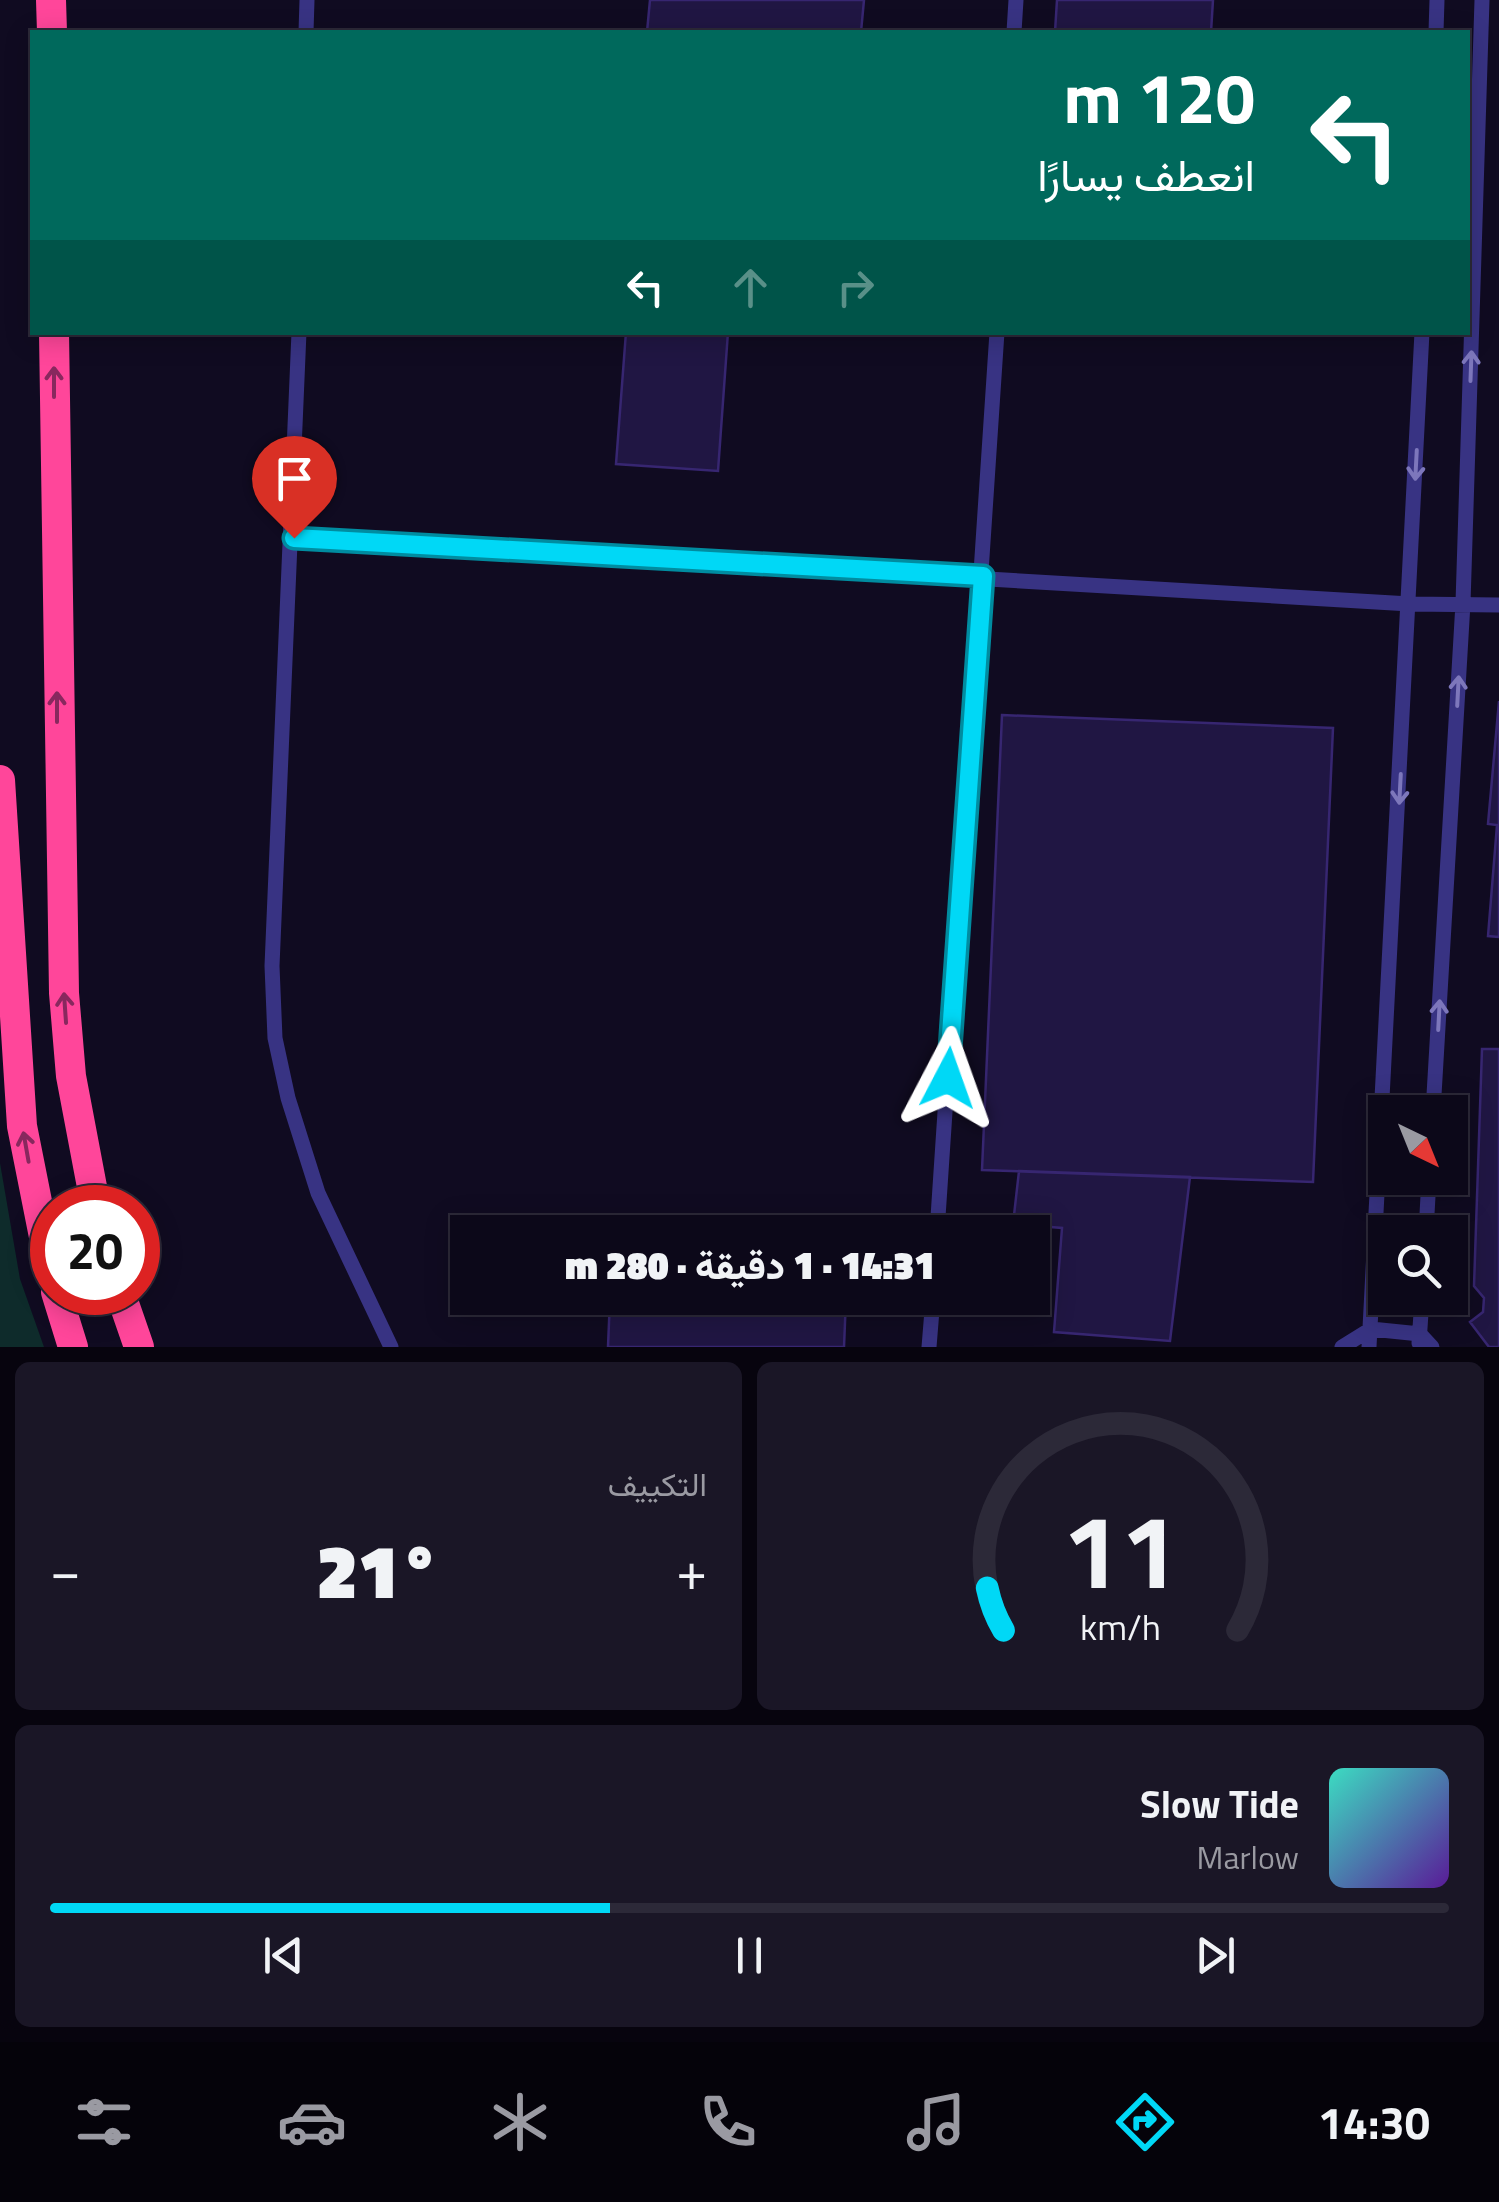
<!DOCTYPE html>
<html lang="ar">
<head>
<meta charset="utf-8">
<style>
	body { margin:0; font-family:"Titillium Web",Vazirmatn,sans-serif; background:#1a1626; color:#f1f3f6; direction:rtl; height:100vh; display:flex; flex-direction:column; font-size:38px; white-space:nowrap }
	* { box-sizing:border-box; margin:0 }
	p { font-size:32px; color:#9a9aa2 }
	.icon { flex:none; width:55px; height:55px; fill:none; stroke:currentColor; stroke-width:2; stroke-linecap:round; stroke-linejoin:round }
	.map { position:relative; height:1347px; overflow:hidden; direction:ltr }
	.details { display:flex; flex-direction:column; gap:15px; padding:15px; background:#07040e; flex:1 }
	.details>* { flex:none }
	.top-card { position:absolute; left:30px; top:30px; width:1440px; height:305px; border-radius:0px; box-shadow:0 5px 25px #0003,0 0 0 2px #2c2938; direction:rtl; background:#00695c; color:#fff; overflow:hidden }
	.needle { width:65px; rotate:137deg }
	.fabs { position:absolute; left:1368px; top:1095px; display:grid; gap:20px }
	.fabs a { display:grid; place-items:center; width:100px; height:100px; border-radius:0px; background:#0c0819; box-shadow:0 5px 25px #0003,0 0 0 2px #2c2938; font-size:50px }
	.speed { position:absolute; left:30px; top:1185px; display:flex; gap:20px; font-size:50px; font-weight:700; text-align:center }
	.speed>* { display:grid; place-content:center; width:130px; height:130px; border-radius:50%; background:#0c0819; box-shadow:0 5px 25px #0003,0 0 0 2px #2c2938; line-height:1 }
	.speed .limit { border:15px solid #d22; background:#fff; color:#111 }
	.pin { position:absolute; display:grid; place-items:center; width:85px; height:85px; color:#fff; margin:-102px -42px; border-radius:50% 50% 50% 0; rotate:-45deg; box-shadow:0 0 10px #0007 }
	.pin .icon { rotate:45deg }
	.me { position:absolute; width:110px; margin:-55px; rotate:4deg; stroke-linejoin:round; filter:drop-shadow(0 0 8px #0008) }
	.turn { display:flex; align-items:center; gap:35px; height:210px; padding:0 50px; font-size:45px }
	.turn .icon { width:130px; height:130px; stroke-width:2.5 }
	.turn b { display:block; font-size:70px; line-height:85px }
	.lanes { display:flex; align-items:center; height:95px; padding:0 50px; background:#0003; justify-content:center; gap:50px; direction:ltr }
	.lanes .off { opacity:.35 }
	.big { font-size:75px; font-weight:800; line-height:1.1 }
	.details .widget { flex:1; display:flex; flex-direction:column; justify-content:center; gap:15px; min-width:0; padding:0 35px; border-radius:15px; background:#1a1626 }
	.details .dial { align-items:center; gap:0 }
	.dial svg { height:260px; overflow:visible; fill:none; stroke:#2c2938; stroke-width:7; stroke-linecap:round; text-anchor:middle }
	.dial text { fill:#f1f3f6; stroke:none }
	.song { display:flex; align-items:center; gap:30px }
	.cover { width:120px; height:120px; border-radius:15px; background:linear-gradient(135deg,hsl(170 70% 55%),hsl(270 70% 35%)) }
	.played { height:10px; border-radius:5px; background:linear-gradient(90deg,#00d8f6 40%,#2c2938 40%) }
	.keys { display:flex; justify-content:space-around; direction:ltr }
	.heat { display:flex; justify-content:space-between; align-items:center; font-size:55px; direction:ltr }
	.details .tiles { flex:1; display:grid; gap:15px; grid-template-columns:1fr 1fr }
	.widget:last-child { grid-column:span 2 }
	.trip { position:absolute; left:450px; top:1215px; width:600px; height:100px; border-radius:0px; background:#0c0819; box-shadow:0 5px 25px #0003,0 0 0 2px #2c2938; font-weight:800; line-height:100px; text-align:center; direction:rtl }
	.menu { display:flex; height:160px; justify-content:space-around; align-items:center; background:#05030a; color:#9a9aa2 }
	.menu .icon { width:70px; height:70px }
	.menu .active { color:#00d8f6 }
	.menu b { font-size:45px; color:#f1f3f6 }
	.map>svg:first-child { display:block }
	.green { fill:#0e2b2b }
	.building { fill:#201643; stroke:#372671; stroke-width:2.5 }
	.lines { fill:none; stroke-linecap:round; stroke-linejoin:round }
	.lane { stroke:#383383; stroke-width:15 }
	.highway { stroke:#ff469a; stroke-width:30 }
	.oneway { stroke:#7d77bb }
	.oneway2 { stroke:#88285e }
	.route-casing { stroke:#008ca0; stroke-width:25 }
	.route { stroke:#00d8f6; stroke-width:18 }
</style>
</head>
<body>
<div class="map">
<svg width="1499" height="1347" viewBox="0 0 1499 1347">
	<rect width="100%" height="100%" fill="#100b21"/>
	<path class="green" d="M0 1163 20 1279 44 1347H0Z"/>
	<path class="building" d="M650 0H864L861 32H647Z
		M1057 0H1213L1211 32H1055Z
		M626 332H728L718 471 616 464Z
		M1499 701V937L1488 936 1497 825 1488 824Z
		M1002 715 1333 728 1313 1182 982 1170Z
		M1482 1049H1499V1347H1489L1470 1322 1483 1312 1484 1298 1474 1286Z
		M1019 1171 1190 1177 1170 1341 1054 1332 1062 1228 1013 1224Z
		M610 1298H846L844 1347H608Z"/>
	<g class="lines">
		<path class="lane" d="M306 32 307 0
			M1014 32 1016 0
			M1436 32 1437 0
			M299 332 272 966 275 1038 288 1098 318 1193 391 1347
			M293 538 1410 604 1499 605
			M1433 1112 1463 603 1482 0
			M937 1232 997 332
			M1426 1232 1429 1178
			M1419 1343 1422 1298
			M929 1347 933 1298
			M1342 1347 1371 1329 1420 1334 1432 1347
			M1369 1347 1422 332"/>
		<path class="highway" d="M51 0 52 32
			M54 332 64 993 71 1076 96 1208
			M0 780 22 1126 52 1277
			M56 1292 73 1347
			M120 1292 139 1347"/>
	</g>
	<defs><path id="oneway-shaft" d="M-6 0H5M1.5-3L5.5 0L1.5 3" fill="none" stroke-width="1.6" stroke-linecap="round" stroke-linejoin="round" transform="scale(2.5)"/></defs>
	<g class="oneway">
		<use href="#oneway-shaft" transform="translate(1471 366) rotate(-88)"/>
		<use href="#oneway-shaft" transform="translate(1416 465) rotate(93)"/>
		<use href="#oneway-shaft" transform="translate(1458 691) rotate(-87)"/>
		<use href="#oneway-shaft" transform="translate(1400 789) rotate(93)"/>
		<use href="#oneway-shaft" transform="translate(1439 1015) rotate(-87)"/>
	</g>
	<g class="oneway2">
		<use href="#oneway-shaft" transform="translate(54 382) rotate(-90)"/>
		<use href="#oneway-shaft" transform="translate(57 707) rotate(-90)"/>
		<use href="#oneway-shaft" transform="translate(65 1008) rotate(-94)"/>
		<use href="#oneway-shaft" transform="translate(26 1147) rotate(-100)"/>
	</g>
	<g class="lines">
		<g class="route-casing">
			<path id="route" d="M294 538 983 576 948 1078"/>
		</g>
		<use href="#route" class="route"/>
	</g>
</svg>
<div class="fabs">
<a><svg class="needle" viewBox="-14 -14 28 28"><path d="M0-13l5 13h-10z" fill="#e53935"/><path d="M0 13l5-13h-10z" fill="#9a9aa2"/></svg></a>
<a><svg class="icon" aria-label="search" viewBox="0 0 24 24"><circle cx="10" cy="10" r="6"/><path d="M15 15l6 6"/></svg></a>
</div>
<div class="speed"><div class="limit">20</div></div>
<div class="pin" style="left:294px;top:538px;background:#d93025"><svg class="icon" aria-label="arrive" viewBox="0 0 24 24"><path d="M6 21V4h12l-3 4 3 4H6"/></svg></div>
<svg class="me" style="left:948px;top:1078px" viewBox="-20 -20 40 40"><path d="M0-17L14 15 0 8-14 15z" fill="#00d8f6" stroke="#fff" stroke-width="4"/></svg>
<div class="trip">14:31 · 1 دقيقة · 280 m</div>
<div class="top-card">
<div class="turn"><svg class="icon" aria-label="left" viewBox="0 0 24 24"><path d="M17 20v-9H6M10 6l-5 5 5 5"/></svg><div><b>120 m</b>انعطف يسارًا</div></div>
<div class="lanes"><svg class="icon" aria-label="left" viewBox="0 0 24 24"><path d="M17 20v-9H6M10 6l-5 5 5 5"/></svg><svg class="icon off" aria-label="ahead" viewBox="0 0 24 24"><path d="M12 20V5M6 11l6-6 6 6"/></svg><svg class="icon off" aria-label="right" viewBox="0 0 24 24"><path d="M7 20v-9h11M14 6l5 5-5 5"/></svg></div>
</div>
</div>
<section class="details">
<div class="tiles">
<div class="widget dial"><svg viewBox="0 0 100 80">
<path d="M14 69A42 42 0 1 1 86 69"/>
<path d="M14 69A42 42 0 0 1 9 56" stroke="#00d8f6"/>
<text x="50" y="56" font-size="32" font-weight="700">11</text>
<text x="50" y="72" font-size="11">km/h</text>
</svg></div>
<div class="widget"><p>التكييف</p>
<div class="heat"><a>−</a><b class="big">21°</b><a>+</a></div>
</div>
<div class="widget">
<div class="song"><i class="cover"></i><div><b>Slow Tide</b><p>Marlow</p></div></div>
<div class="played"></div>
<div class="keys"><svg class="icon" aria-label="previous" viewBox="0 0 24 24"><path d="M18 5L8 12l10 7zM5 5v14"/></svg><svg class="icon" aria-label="pause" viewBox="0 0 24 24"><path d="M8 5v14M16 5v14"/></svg><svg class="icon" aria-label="next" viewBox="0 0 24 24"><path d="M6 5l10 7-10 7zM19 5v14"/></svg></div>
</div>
</div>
</section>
<nav class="menu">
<b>14:30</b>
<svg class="icon active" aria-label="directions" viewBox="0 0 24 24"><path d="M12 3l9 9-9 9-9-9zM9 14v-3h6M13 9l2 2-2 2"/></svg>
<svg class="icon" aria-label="music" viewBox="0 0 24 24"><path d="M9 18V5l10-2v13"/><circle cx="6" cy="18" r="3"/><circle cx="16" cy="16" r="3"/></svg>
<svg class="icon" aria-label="phone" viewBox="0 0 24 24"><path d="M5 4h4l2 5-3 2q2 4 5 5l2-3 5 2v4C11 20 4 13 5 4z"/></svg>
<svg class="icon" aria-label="climate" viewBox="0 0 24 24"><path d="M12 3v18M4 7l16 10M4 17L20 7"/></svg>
<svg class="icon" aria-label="car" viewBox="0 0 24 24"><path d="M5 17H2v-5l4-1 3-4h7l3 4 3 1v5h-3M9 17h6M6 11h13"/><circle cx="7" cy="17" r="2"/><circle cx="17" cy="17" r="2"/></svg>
<svg class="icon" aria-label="filters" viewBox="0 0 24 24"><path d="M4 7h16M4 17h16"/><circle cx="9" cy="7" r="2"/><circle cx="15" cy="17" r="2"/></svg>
</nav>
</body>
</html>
